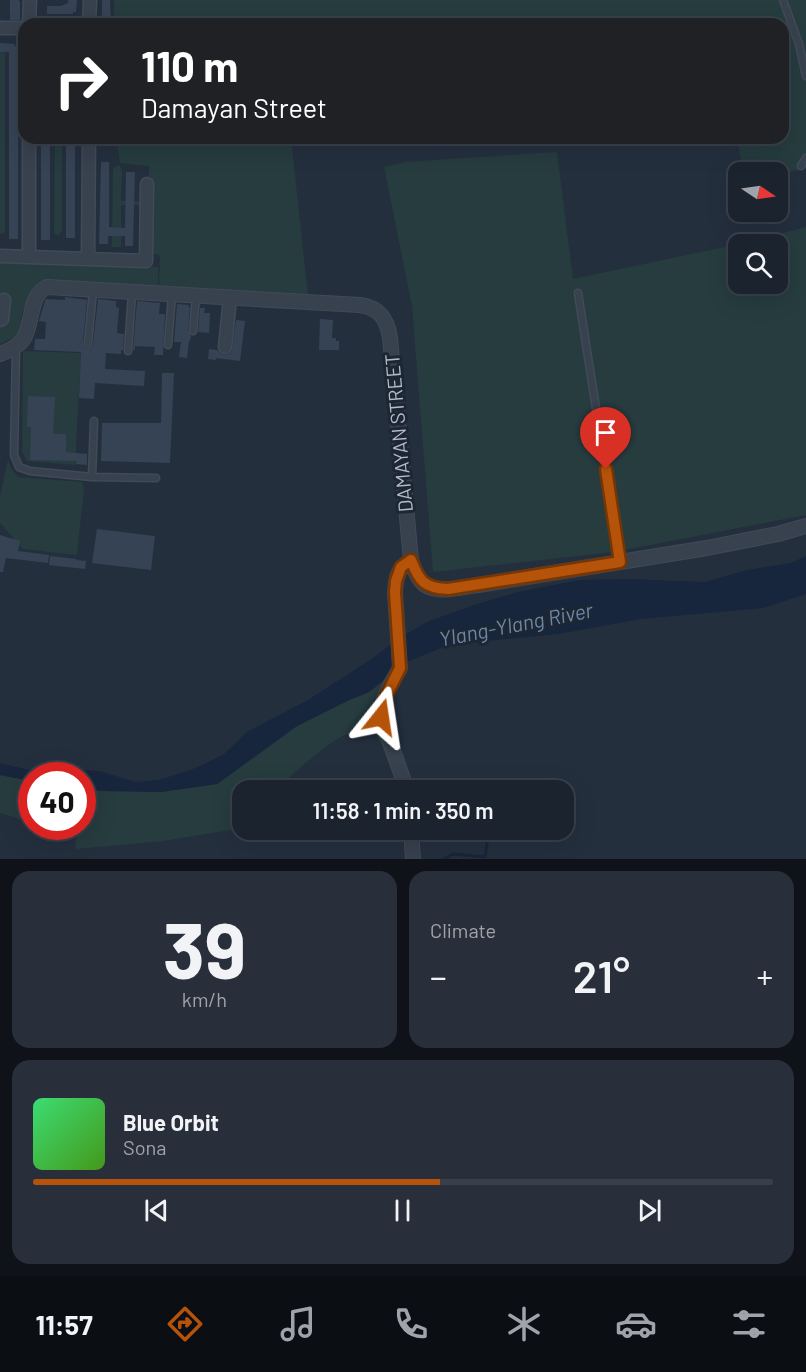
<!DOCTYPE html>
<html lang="en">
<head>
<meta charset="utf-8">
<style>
	body { margin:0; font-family:Barlow,sans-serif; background:#282f3a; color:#f1f3f6; height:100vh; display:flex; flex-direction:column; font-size:22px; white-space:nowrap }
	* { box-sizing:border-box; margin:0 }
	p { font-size:20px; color:#a0a4aa }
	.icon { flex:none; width:33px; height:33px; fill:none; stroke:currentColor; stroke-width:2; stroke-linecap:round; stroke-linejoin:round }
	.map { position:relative; height:859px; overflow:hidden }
	.details { display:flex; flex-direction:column; gap:12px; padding:12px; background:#0f1319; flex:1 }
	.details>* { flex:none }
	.banner { position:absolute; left:18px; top:18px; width:771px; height:126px; border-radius:18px; box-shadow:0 6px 24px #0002,0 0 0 2px #39404a; background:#202124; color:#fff; overflow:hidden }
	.needle { width:39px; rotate:103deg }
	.tools { position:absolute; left:728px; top:162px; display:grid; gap:12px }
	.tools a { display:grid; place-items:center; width:60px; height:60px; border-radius:12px; background:#1b232e; box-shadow:0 6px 24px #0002,0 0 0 2px #39404a; font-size:30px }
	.speed { position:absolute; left:18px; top:762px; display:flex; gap:12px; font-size:30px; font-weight:700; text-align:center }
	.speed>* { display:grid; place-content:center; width:78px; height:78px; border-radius:50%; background:#1b232e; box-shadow:0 6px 24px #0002,0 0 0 2px #39404a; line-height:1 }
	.speed .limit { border:9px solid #d22; background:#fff; color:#111 }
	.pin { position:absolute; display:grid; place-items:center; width:51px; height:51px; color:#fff; margin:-62px -26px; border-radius:50% 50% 50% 0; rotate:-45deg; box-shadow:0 0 6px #0007 }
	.pin .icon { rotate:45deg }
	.me { position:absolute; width:66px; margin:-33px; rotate:15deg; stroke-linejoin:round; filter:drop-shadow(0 0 4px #0008) }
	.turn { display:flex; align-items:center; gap:21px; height:126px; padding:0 24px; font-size:27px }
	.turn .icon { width:78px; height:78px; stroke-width:2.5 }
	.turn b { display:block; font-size:42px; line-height:51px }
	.big { font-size:45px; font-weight:600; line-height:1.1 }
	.details .card { flex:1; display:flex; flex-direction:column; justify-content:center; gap:9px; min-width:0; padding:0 21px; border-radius:18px; background:#282f3a }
	.details .dial { align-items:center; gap:0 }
	.dial b { font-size:78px; line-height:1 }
	.song { display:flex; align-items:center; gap:18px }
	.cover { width:72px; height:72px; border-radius:9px; background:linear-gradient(135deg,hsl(140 70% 55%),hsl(100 70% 35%)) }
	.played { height:6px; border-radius:3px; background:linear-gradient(90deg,#b45309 55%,#39404a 55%) }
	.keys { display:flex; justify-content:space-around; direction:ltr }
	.heat { display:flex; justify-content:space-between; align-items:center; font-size:33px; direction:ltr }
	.details .tiles { flex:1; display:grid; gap:12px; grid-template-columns:1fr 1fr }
	.card:last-child { grid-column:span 2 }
	.trip { position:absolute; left:232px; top:780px; width:342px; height:60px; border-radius:18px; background:#1b232e; box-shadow:0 6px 24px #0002,0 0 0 2px #39404a; font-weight:600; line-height:60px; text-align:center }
	.tab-bar { display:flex; height:96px; justify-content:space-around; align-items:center; background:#0b0e12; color:#a0a4aa }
	.tab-bar .icon { width:42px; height:42px }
	.tab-bar .active { color:#b45309 }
	.tab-bar b { font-size:27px; color:#f1f3f6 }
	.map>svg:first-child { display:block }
	.green { fill:#263c3f; fill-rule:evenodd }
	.water { fill:#17263c }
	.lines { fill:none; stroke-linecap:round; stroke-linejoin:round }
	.stream { stroke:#17263c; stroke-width:3 }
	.building { fill:#364354 }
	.service-casing { stroke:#414a57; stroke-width:9 }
	.minor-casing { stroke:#414a57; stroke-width:15 }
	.tertiary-casing { stroke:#414a57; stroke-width:16 }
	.service { stroke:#38414e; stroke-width:6 }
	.minor { stroke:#38414e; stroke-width:12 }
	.tertiary { stroke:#38414e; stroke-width:14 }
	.route-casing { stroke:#753606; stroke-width:15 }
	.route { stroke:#b45309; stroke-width:10 }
	.labels { text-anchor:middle; stroke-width:6; stroke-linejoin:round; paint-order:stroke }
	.street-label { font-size:20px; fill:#b4bcc9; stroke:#1d2633 }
	.water-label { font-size:21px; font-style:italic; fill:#6d86a8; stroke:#1d2633 }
</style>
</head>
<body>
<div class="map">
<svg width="806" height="859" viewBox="0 0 806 859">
	<rect width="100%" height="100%" fill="#242f3e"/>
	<path class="green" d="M114 0H806V168L777 175V172H760L743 166 736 138H783V24H114Z
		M0 52 5 53V233L0 234Z
		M55 138H62V231L58 236 54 233 55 144 36 143V139H54Z
		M116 138H291L308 296 159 287 160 256 153 253 152 179 149 175V166L120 163Z
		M557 152 573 279 753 241 806 227V515L614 552 433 572 412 306 384 167 405 162ZM738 244H777V284H738Z
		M119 165 122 170 121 201H142V205H121V247H112L113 168Z
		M0 259 38 260 158 267V287L50 281 35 287C32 293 25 306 23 311 20 321 22 325 17 336L0 344Z
		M23 351 81 353 75 465 27 461 22 451Z
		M8 460 11 468 18 477 82 482 84 488 77 555 23 549 0 523V496Z
		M383 681 377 699 389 756 378 740 370 725C333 734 303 766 275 790H243V828L163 841 75 849 77 827 82 826 83 789 105 791 161 792 217 784 297 726 347 701 369 692Z
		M0 775 31 781V821L19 819 0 813Z"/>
	<path class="water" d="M806 556V594L764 608 641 619 558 634 448 645 403 664 389 673 383 681 369 692 347 701 297 726 217 784 161 792 105 791 83 789 82 776H32L31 781 0 775V763L29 770 51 771 65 769 99 771 136 782 159 780 193 769 223 755 247 732 308 700 370 660 401 637 429 621 480 603 518 592 579 580 630 579 705 582 747 570 791 563Z"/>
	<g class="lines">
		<path class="stream" d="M444 859 453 854 485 857 488 836"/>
	</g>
	<path class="building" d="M10 0H18L20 2V20H10Z
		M68 0H77L76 12H73V14H47V6H61L68 3Z
		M102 0H110L111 24H102Z
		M0 43 15 44 14 46H18V239H9V52H0Z
		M41 138H50V240H41Z
		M66 138H75V238H66Z
		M101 162H109V227L125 228 126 172H135L133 246H125V236H108V244H99Z
		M65 297 87 300 83 342 85 347 88 348 92 346 93 344 98 299 116 301V307L119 308 117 333 124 334 123 350H121V354L106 353 105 369 145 371 144 386 95 383 94 399 79 398 81 352 34 350 35 339H45L46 322 39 321 45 301 46 299 65 300Z
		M137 301 160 303 159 314H165L163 355H154L155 347 135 346V350H133Z
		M177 304 189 305 188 307H190L188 331 191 336 190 341H189L187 358 179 357 181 342H174Z
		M200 308H205L204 313H210L209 333 198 332Z
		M320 319 333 320 332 338H336V341H339V350H319Z
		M236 320 245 321 240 361 216 358V360L208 359 209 349 217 350 220 353 224 355 229 354 232 351Z
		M162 373H174L170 463 101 461 102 423H161Z
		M28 396 55 397 53 434H66V452L87 454V465L76 464V461L30 460 31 427H27Z
		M97 529 155 536 151 570 92 563Z
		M0 535 20 541 18 551 49 555 48 563 6 558 3 572H0Z
		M50 556 76 559V560L86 561 85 569 49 565Z"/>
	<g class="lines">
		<g class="service-casing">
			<path id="service" d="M783 0 799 44 806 76
				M801 166 806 158
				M578 293 620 562
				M193 331 196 297
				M88 343 93 291
				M168 345 172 295
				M16 348 14 455 19 467 30 471 92 477 156 478
				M128 351 132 293
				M92 477 94 421"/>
		</g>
		<g class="minor-casing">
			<path id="minor" d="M29 24 30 0
				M89 24 90 0
				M0 28H24
				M0 256 146 261 147 184
				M29 257V138
				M88 259 89 138
				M0 320 2 319 4 300
				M225 347 230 298"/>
		</g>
		<g class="tertiary-casing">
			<path id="tertiary" d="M0 354C8 351 20 345 24 338 33 323 29 295 47 287L360 305C380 308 387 319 390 338L411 560C414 568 417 579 425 585 439 594 462 587 478 585L707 548 778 534 806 526
				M407 790 381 717V710L383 702 387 691 400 668 395 593C396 576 397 570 411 560
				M411 830 413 859"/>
		</g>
		<use href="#service" class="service"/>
		<use href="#minor" class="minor"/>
		<use href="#tertiary" class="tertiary"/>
	</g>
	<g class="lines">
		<g class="route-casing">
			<path id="route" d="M381 717V710L383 702 400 668 395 592 396 581 401 567 411 560C419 581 424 588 448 589L620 562 606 469"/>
		</g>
		<use href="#route" class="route"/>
	</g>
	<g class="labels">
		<g class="street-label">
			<text transform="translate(399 433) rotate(-95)" y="7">DAMAYAN STREET</text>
		</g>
		<g class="water-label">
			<text transform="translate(516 625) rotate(-11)" y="7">Ylang-Ylang River</text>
		</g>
	</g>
</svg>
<div class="tools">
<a><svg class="needle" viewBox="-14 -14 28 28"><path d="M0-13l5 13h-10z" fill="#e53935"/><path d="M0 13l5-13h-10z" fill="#a0a4aa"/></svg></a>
<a><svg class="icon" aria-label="search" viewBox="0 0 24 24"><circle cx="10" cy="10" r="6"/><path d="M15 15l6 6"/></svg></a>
</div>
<div class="speed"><div class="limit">40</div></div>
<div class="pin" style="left:606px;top:469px;background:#d93025"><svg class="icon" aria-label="arrive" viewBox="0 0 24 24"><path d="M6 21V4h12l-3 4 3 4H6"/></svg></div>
<svg class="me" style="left:381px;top:717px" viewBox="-20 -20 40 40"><path d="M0-17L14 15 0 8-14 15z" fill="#b45309" stroke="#fff" stroke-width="4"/></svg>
<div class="trip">11:58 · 1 min · 350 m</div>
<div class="banner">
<div class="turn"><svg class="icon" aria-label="right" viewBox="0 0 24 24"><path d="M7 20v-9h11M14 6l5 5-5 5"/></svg><div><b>110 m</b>Damayan Street</div></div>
</div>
</div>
<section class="details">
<div class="tiles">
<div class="card dial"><b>39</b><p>km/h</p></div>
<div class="card"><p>Climate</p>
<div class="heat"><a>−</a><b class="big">21°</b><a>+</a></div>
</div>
<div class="card">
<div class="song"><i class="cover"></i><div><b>Blue Orbit</b><p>Sona</p></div></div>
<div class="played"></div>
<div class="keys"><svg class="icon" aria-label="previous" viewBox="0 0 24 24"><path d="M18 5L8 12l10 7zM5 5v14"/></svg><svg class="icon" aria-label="pause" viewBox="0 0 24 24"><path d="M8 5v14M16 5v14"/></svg><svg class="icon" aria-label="next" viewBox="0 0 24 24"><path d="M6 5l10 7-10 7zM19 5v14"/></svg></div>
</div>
</div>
</section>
<nav class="tab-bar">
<b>11:57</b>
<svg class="icon active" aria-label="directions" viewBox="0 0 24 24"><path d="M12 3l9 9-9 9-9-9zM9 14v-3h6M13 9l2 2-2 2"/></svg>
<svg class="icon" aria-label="music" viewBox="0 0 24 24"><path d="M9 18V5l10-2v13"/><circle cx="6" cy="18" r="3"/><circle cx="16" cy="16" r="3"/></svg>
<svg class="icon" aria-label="phone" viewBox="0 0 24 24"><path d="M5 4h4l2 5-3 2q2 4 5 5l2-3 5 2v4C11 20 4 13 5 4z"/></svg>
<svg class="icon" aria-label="climate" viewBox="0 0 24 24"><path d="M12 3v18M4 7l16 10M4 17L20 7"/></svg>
<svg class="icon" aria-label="car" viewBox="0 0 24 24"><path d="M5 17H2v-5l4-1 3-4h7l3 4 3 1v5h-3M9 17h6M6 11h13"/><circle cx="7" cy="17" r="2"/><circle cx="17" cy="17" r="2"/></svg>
<svg class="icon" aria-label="filters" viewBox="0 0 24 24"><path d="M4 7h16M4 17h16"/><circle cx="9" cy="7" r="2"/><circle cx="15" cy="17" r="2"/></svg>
</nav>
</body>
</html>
